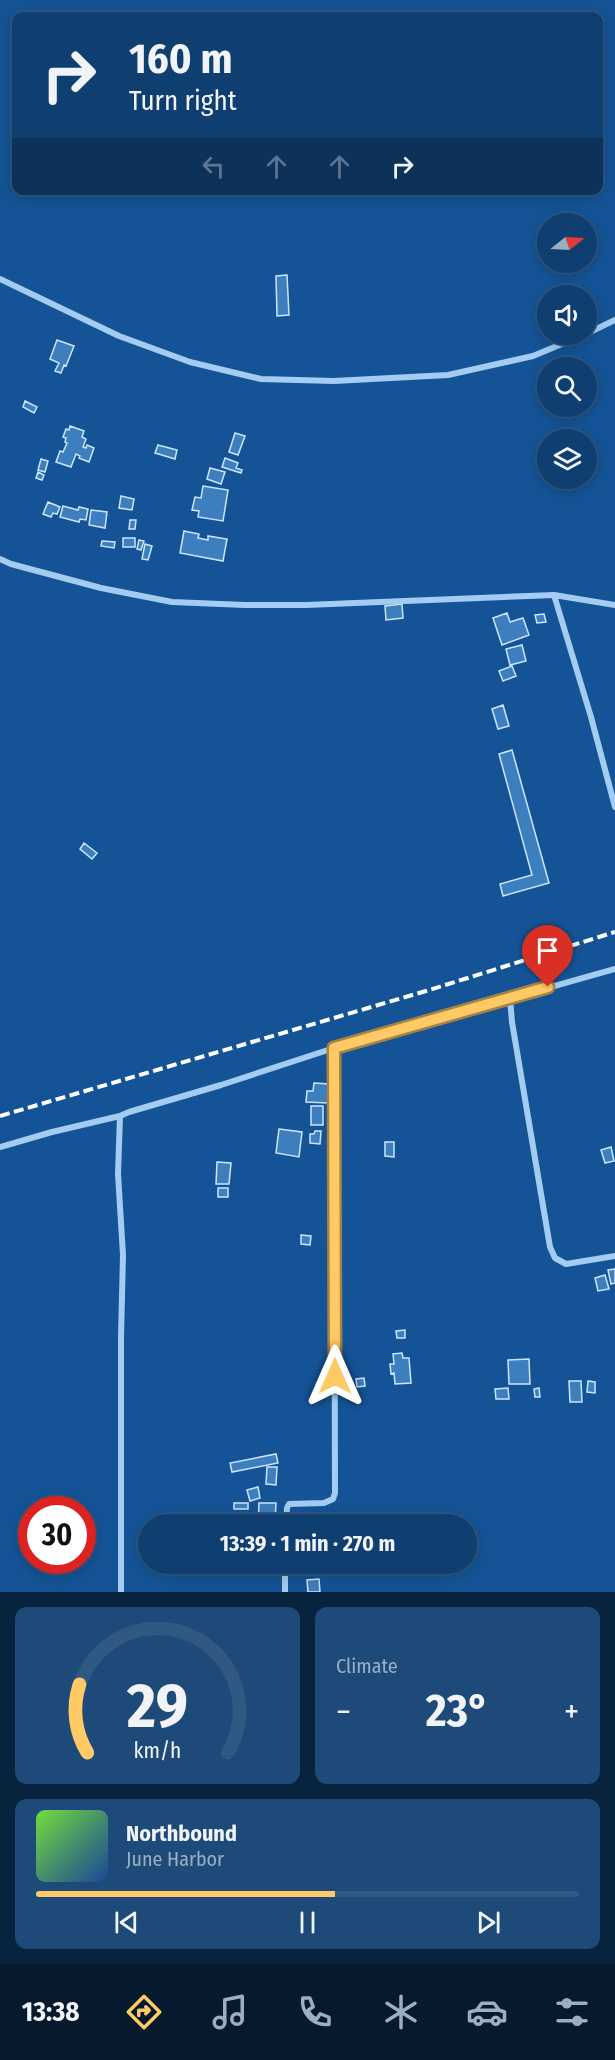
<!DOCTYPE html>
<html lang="en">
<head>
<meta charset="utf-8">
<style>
	body { margin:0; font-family:"Fira Sans Condensed",sans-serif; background:#1d4a78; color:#f1f3f6; height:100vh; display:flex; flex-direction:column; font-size:22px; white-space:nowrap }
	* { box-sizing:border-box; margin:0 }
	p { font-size:20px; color:#9bafc3 }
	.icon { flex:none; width:33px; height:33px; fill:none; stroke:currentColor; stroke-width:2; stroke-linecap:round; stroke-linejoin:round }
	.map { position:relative; height:1592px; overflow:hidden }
	.panel { display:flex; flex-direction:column; gap:15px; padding:15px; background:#08233e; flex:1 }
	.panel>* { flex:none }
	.hud { position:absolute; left:12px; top:12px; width:591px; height:183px; border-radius:12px; box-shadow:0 3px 15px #0003,0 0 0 2px #2f5883; background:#0f3f70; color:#f1f3f6; overflow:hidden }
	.needle { width:39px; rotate:72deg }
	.controls { position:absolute; left:537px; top:213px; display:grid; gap:12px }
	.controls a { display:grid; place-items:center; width:60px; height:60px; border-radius:50%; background:#0f3f70; box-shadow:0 3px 15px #0003,0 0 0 2px #2f5883; font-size:30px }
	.speed { position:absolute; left:18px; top:1496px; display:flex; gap:12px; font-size:30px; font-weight:700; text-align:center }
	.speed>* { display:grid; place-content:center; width:78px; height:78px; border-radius:50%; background:#0f3f70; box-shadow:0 3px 15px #0003,0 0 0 2px #2f5883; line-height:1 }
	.speed .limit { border:9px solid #d22; background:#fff; color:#111 }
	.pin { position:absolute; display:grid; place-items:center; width:51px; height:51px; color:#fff; margin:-62px -26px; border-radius:50% 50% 50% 0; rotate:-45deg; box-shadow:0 0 6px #0007 }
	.pin .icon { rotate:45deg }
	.me { position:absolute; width:66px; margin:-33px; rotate:0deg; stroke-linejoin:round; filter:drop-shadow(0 0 4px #0008) }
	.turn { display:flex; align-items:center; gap:21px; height:126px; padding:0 18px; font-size:27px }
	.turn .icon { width:78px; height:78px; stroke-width:2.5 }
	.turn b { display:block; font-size:42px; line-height:51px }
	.lanes { display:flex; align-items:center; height:57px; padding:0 18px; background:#0003; justify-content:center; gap:30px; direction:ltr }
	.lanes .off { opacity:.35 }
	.big { font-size:45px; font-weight:700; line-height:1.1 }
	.panel .tile { flex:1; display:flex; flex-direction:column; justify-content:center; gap:9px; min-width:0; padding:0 21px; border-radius:12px; background:#1d4a78 }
	.panel .dial { align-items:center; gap:0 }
	.dial svg { height:156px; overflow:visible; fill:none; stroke:#2f5883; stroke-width:7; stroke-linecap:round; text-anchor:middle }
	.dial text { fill:#f1f3f6; stroke:none }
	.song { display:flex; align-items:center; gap:18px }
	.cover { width:72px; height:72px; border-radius:9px; background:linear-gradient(135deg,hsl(100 70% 55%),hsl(220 70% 35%)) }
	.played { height:6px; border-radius:3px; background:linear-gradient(90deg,#ffca66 55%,#2f5883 55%) }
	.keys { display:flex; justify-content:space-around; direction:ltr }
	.heat { display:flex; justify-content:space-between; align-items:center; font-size:33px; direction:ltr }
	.panel .tiles { flex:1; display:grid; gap:15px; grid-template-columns:1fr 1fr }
	.tile:last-child { grid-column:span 2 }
	.trip { position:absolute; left:138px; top:1514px; width:339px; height:60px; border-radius:30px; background:#0f3f70; box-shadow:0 3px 15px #0003,0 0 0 2px #2f5883; font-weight:700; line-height:60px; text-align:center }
	.tab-bar { display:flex; height:96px; justify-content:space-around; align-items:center; background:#06192d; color:#9bafc3 }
	.tab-bar .icon { width:42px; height:42px }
	.tab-bar .on { color:#ffca66 }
	.tab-bar b { font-size:27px; color:#f1f3f6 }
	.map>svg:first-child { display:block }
	.building { fill:#3d7ebe; stroke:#cce5fd; stroke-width:1.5 }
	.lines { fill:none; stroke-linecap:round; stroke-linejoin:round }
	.minor { stroke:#a4ccf2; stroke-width:6 }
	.rail { stroke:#fff; stroke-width:4; stroke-dasharray:10 4.5; stroke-linecap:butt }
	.route-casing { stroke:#a68342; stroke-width:15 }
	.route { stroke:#ffca66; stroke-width:10 }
</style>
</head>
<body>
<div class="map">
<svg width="615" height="1592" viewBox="0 0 615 1592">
	<rect width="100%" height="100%" fill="#145496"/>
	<path class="building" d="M287 275 289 315 277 316 276 276Z
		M57 340 74 346 66 366 64 365 61 373 55 371 59 363 50 359Z
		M25 401 37 407 34 413 23 407Z
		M70 426 84 431 82 437 86 439 83 447 86 448 87 445 94 448 89 462 79 458 80 456 76 454 71 467 56 462 60 451 63 452 67 443 65 442 66 438 63 437 66 429 69 430Z
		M235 433 245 436 238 455 229 452Z
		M158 445 177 450 175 459 155 453Z
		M225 458 238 463 236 468 242 470 241 473 222 467Z
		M41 459 48 461 45 472 38 470Z
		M210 468 225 472 221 484 207 479Z
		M38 472 44 475 42 480 36 478Z
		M203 486 228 490 223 521 198 517 199 511 192 510 195 497 201 498Z
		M121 496 134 499 132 510 119 508Z
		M48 502 60 507 57 514 53 513 51 517 43 514Z
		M63 506 78 510 79 507 88 509 86 520 80 519 79 522 60 517Z
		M91 510 107 512 105 528 89 525Z
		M130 520H136L135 529H129Z
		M184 531 199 534 198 538 208 540V536L227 539 223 561 180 553Z
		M123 538H135V547H123Z
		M139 540 144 541 141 550 137 549Z
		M102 541 115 542 114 548 101 546Z
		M145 544 152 546 148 560 142 559Z
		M402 604 403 618 386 620 385 606Z
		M507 613 510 622 523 618 529 635 502 645 493 618Z
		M544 614 546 622 537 623 535 615Z
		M522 645 526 661 510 665 506 649Z
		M512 666 516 676 503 681 499 671Z
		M503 705 509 726 498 729 492 709Z
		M512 750 549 883 503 896 500 884 532 875 499 754Z
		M84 843 97 853 92 859 80 849Z
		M314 1083 329 1084 328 1103 306 1102 307 1091H313Z
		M311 1106H323V1125H311Z
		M279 1129 302 1132 299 1157 276 1153Z
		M315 1131H321L320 1144 310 1143V1134H314Z
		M385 1142H394V1157L385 1156Z
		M611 1147 614 1161 605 1163 601 1150Z
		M217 1162 231 1163 229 1184H216Z
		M218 1188H228V1197H218Z
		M301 1235 311 1236 310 1245 301 1244Z
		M615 1269V1283L611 1284 608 1270Z
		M605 1275 609 1289 598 1291 595 1278Z
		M405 1330V1338H397L396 1331Z
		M402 1353 403 1358H409L411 1383 395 1384 394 1373 391 1374 390 1364H394L393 1354Z
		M529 1359 530 1384H509L508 1360Z
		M364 1378 365 1386 357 1387 356 1379Z
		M569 1381H581L582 1402H570Z
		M588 1381 595 1382V1393L587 1392Z
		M508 1388 509 1399H496L495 1389Z
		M539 1388 540 1397H535L534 1389Z
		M276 1454 278 1463 232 1472 230 1463Z
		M267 1467H277L276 1485 266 1484Z
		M258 1487 260 1498 250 1501 247 1490Z
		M234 1503H248V1509H234Z
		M259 1503H276L275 1524H258Z
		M270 1563H277V1572H270Z
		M317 1566 318 1574 298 1575 297 1568Z
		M319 1579 320 1592H308L307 1580Z"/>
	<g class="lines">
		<path class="minor" d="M0 279 119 336 190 362 261 379 334 381 448 375 533 356 586 334
			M586 334 615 320
			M0 559 11 564 101 588 172 602 245 605H306L554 595 615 605
			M554 595 591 717 615 807
			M510 998 512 1022 550 1247 555 1258 566 1264 615 1256
			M120 1116 118 1174 123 1255 121 1337V1592
			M0 1147 52 1132 120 1116 129 1112 221 1085 334 1048 615 969
			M286 1524 287 1508 289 1504 324 1503 333 1499 335 1493 334 1048
			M285 1592V1563"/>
		<path class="rail" d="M0 1116 426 991 615 932"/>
	</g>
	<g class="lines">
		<g class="route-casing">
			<path id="route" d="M335 1376 334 1048 548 987"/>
		</g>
		<use href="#route" class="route"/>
	</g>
</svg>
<div class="controls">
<a><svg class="needle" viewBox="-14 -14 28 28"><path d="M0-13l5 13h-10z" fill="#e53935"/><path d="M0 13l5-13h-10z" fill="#9bafc3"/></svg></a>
<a><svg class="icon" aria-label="sound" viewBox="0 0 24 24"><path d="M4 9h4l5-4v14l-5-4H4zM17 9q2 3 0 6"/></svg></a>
<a><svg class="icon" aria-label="search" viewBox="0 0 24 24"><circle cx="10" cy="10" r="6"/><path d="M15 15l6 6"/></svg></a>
<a><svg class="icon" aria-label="layers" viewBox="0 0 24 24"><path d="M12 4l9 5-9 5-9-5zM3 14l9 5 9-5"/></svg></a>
</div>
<div class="speed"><div class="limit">30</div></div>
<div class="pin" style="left:548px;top:987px;background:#d93025"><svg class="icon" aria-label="arrive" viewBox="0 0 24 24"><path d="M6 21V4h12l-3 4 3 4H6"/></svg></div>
<svg class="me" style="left:335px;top:1376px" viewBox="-20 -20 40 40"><path d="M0-17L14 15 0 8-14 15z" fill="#ffca66" stroke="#fff" stroke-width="4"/></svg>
<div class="trip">13:39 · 1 min · 270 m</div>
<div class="hud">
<div class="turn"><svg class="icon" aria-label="right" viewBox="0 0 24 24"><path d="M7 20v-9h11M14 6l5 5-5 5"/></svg><div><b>160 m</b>Turn right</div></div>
<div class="lanes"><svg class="icon off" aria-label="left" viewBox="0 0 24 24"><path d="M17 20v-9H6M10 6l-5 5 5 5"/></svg><svg class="icon off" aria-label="ahead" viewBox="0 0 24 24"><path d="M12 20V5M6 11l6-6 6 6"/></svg><svg class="icon off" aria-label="ahead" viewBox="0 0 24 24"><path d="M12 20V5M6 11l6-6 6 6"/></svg><svg class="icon" aria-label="right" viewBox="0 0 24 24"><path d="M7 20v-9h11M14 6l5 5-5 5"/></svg></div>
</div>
</div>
<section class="panel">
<div class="tiles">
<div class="tile dial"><svg viewBox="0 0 100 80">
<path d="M14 69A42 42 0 1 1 86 69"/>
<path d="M14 69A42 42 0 0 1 10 34" stroke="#ffca66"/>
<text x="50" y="56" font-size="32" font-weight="700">29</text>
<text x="50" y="72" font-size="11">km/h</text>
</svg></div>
<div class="tile"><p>Climate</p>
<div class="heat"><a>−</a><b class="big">23°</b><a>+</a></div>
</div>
<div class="tile">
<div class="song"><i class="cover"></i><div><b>Northbound</b><p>June Harbor</p></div></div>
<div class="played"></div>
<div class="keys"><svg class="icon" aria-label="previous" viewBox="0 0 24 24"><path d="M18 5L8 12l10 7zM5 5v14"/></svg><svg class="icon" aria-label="pause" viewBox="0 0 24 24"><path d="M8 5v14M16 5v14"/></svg><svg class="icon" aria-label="next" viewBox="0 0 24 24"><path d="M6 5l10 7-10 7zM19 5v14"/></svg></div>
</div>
</div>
</section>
<nav class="tab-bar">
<b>13:38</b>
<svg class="icon on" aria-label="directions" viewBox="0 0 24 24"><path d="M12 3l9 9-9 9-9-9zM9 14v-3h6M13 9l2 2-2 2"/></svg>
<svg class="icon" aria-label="music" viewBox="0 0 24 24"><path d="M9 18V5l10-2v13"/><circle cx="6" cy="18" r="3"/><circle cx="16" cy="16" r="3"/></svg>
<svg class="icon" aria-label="phone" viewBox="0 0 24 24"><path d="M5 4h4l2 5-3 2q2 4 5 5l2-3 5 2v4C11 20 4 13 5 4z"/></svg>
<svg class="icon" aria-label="climate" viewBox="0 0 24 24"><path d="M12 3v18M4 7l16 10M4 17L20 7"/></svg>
<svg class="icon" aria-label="car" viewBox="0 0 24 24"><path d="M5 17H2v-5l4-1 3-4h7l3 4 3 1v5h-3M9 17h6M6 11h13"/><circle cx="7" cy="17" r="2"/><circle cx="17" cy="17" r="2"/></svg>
<svg class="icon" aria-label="filters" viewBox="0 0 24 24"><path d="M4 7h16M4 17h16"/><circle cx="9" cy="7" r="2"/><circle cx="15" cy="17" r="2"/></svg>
</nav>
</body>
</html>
